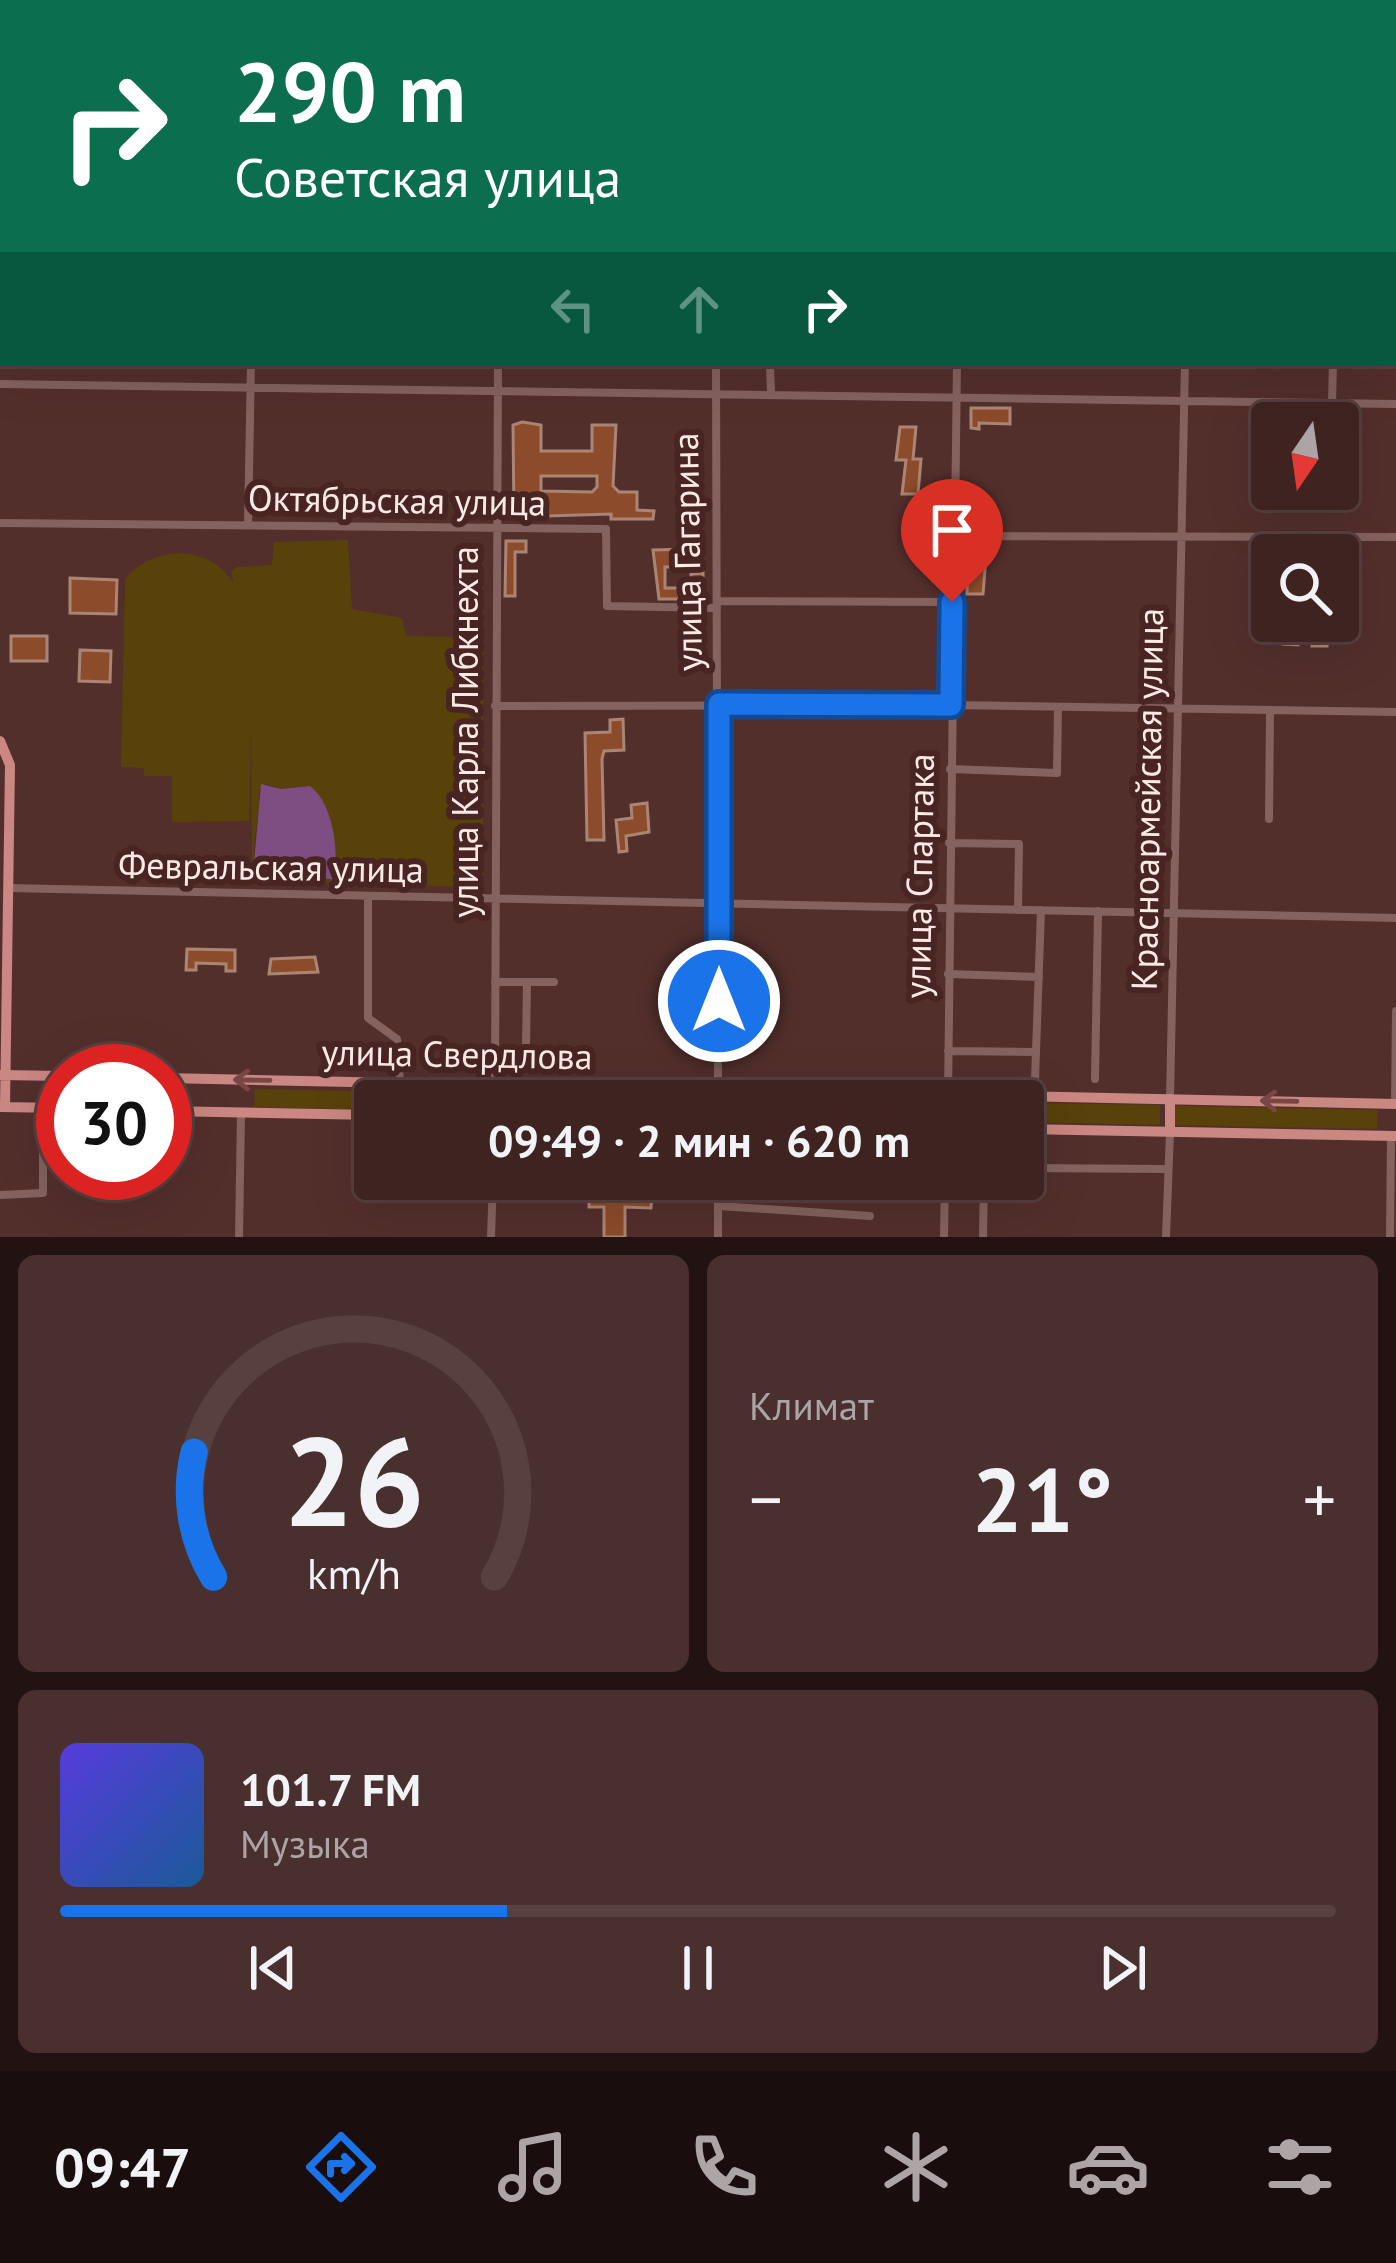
<!DOCTYPE html>
<html lang="ru">
<head>
<meta charset="utf-8">
<style>
	body { margin:0; font-family:"PT Sans",sans-serif; background:#492f2e; color:#f1f3f6; height:100vh; display:flex; flex-direction:column; font-size:45px; white-space:nowrap }
	* { box-sizing:border-box; margin:0 }
	p { font-size:39px; color:#ada4a5 }
	.icon { flex:none; width:66px; height:66px; fill:none; stroke:currentColor; stroke-width:2; stroke-linecap:round; stroke-linejoin:round }
	.map { position:relative; height:1237px; overflow:hidden }
	.panel { display:flex; flex-direction:column; gap:18px; padding:18px; background:#221312; flex:1 }
	.panel>* { flex:none }
	.guide { position:absolute; left:0px; top:0px; width:1398px; height:366px; box-shadow:0 12px 48px #0002,0 0 0 3px #57403f; background:#0b6e4f; color:#fff; overflow:hidden }
	.needle { width:78px; rotate:193deg }
	.buttons { position:absolute; left:1251px; top:402px; display:grid; gap:24px }
	.buttons a { display:grid; place-items:center; width:108px; height:108px; border-radius:12px; background:#3e2321; box-shadow:0 12px 48px #0002,0 0 0 3px #57403f; font-size:60px }
	.speed { position:absolute; left:36px; top:1044px; display:flex; gap:24px; font-size:60px; font-weight:700; text-align:center }
	.speed>* { display:grid; place-content:center; width:156px; height:156px; border-radius:50%; background:#3e2321; box-shadow:0 12px 48px #0002,0 0 0 3px #57403f; line-height:1 }
	.speed .limit { border:18px solid #d22; background:#fff; color:#111 }
	.pin { position:absolute; display:grid; place-items:center; width:102px; height:102px; color:#fff; margin:-123px -51px; border-radius:50% 50% 50% 0; rotate:-45deg; box-shadow:0 0 12px #0007 }
	.pin .icon { rotate:45deg }
	.me { position:absolute; width:132px; margin:-66px; rotate:0deg; stroke-linejoin:round; filter:drop-shadow(0 0 9px #0008) }
	.turn { display:flex; align-items:center; gap:42px; height:252px; padding:0 36px; font-size:54px }
	.turn .icon { width:156px; height:156px; stroke-width:2.5 }
	.turn b { display:block; font-size:84px; line-height:102px }
	.lanes { display:flex; align-items:center; height:114px; padding:0 36px; background:#0003; justify-content:center; gap:60px; direction:ltr }
	.lanes .off { opacity:.35 }
	.big { font-size:90px; font-weight:800; line-height:1.1 }
	.panel .tile { flex:1; display:flex; flex-direction:column; justify-content:center; gap:18px; min-width:0; padding:0 42px; border-radius:18px; background:#492f2e }
	.panel .dial { align-items:center; gap:0 }
	.dial svg { height:312px; overflow:visible; fill:none; stroke:#57403f; stroke-width:7; stroke-linecap:round; text-anchor:middle }
	.dial text { fill:#f1f3f6; stroke:none }
	.song { display:flex; align-items:center; gap:36px }
	.cover { width:144px; height:144px; border-radius:18px; background:linear-gradient(135deg,hsl(250 70% 55%),hsl(210 70% 35%)) }
	.played { height:12px; border-radius:6px; background:linear-gradient(90deg,#1a73e8 35%,#57403f 35%) }
	.keys { display:flex; justify-content:space-around; direction:ltr }
	.heat { display:flex; justify-content:space-between; align-items:center; font-size:66px; direction:ltr }
	.panel .tiles { flex:1; display:grid; gap:18px; grid-template-columns:1fr 1fr }
	.tile:last-child { grid-column:span 2 }
	.trip { position:absolute; left:354px; top:1080px; width:690px; height:120px; border-radius:12px; background:#3e2321; box-shadow:0 12px 48px #0002,0 0 0 3px #57403f; font-weight:800; line-height:120px; text-align:center }
	.dock { display:flex; height:192px; justify-content:space-around; align-items:center; background:#190e0d; color:#ada4a5 }
	.dock .icon { width:84px; height:84px }
	.dock .on { color:#1a73e8 }
	.dock b { font-size:54px; color:#f1f3f6 }
	.map>svg:first-child { display:block }
	.green { fill:#584209; fill-rule:evenodd }
	.water { fill:#7e4d81 }
	.building { fill:#8c4b2b; stroke:#ab8574; stroke-width:3; fill-rule:evenodd }
	.lines { fill:none; stroke-linecap:round; stroke-linejoin:round }
	.minor { stroke:#84625f; stroke-width:8 }
	.major { stroke:#cb8781; stroke-width:10 }
	.oneway { stroke:#764744 }
	.route-casing { stroke:#114b97; stroke-width:30 }
	.route { stroke:#1a73e8; stroke-width:21 }
	.labels { text-anchor:middle; stroke-width:12; stroke-linejoin:round; paint-order:stroke }
	.street-label { font-size:36px; fill:#fdeae7; stroke:#482523 }
</style>
</head>
<body>
<div class="map">
<svg width="1396" height="1237" viewBox="0 0 1396 1237">
	<rect width="100%" height="100%" fill="#532f2c"/>
	<path class="green" d="M348 540 352 609 402 618 406 636 451 637 464 647 483 649V887L252 881 251 725 249 821 172 822V776H144V768L121 767 125 580C151 545 210 543 234 584L231 572 237 567 272 565 274 542ZM266 784 281 789 310 786 334 839 335 879 258 877C248 850 261 819 259 790Z
		M255 1089 487 1094V1101H375V1110L254 1107Z
		M1023 1103 1160 1105V1125L1023 1122Z
		M1175 1106 1378 1110 1377 1129 1175 1125Z"/>
	<path class="water" d="M261 784 281 789 310 786C334 804 338 851 335 879L258 877 254 863Z"/>
	<path class="building" d="M971 408H1010V424L979 423V429L971 428Z
		M522 422 541 425V451H592V425H616L613 486 619 492H637V510L654 511 653 519H611V514L514 517 513 425ZM541 476H597V487L592 492 541 491Z
		M900 427H916L913 459H921L918 494H902L906 460H896Z
		M506 541H526V552H515V596H505Z
		M968 544H987L983 594H967Z
		M692 549V567H665V588H691V574L703 573V599H659L653 550Z
		M70 578 117 580 116 614 70 613Z
		M1269 621 1299 625V621H1313V626L1329 627V621H1342L1341 635 1327 634V646H1312L1313 634 1298 633V645L1283 644 1284 633 1269 632Z
		M11 636H47V661H11Z
		M80 650 111 651 110 682 79 681Z
		M623 719 624 750 604 751 602 759 604 840H587L585 733 610 732V720Z
		M647 803 649 832 626 836 627 851 619 852 616 820 632 818 631 805Z
		M187 949 235 950V971H226V964L196 963V970H186Z
		M315 957 318 972 269 974 271 959Z
		M589 1190 652 1191 651 1208 625 1207V1237H604V1207H589Z"/>
	<g class="lines">
		<path class="minor" d="M473 0V3
			M1185 0 1186 3
			M33 3V0
			M256 3V0
			M1078 3V0
			M1395 282H1396
			M716 363 718 1091
			M770 363 771 393
			M0 384 1396 404
			M1332 403 1333 363
			M0 523 606 529 607 606 717 608
			M248 525 251 363
			M953 536 1396 537
			M717 601 952 602
			M495 706 951 705 1396 712
			M950 769 1057 773 1058 707
			M1269 819 1270 711
			M949 843 1019 844 1018 910
			M8 888 1396 918
			M368 896V1018L397 1039 400 1083
			M948 974 1039 977
			M495 982H554
			M526 1048 527 982
			M948 1051 1036 1052
			M1095 1079 1098 911
			M1035 1080 1041 910
			M495 1085 498 363
			M948 1095 957 363
			M1170 1099 1185 363
			M1395 1104 1396 1011
			M1023 1168 1168 1169
			M0 1195 43 1193V1108
			M719 1206 870 1216
			M239 1237 241 1113
			M491 1237 493 1179
			M718 1237V1179
			M944 1237 945 1179
			M983 1237 984 1179
			M1166 1237 1170 1132
			M1390 1237 1391 1136"/>
		<path class="major" d="M0 244H3
			M0 741 10 765 5 1107
			M0 1075 63 1076
			M165 1078 1396 1104
			M0 1107 63 1108
			M165 1111 375 1115
			M1023 1129 1396 1136
			M1170 1132V1099"/>
	</g>
	<defs><path id="oneway-shaft" d="M-6 0H5M1.5-3L5.5 0L1.5 3" fill="none" stroke-width="1.6" stroke-linecap="round" stroke-linejoin="round" transform="scale(3)"/></defs>
	<g class="oneway">
		<use href="#oneway-shaft" transform="translate(252 1080) rotate(-179)"/>
		<use href="#oneway-shaft" transform="translate(1279 1101) rotate(-179)"/>
	</g>
	<g class="lines">
		<g class="route-casing">
			<path id="route" d="M719 1001V704L951 705 952 602"/>
		</g>
		<use href="#route" class="route"/>
	</g>
	<g class="labels">
		<g class="street-label">
			<text transform="translate(397 500) rotate(1)" y="13">Октябрьская улица</text>
			<text transform="translate(687 552) rotate(-91)" y="13">улица Гагарина</text>
			<text transform="translate(465 732) rotate(-90)" y="13">улица Карла Либкнехта</text>
			<text transform="translate(1147 799) rotate(-89)" y="13">Красноармейская улица</text>
			<text transform="translate(271 867) rotate(1)" y="13">Февральская улица</text>
			<text transform="translate(919 876) rotate(-89)" y="13">улица Спартака</text>
			<text transform="translate(457 1054) rotate(1)" y="13">улица Свердлова</text>
		</g>
	</g>
</svg>
<div class="buttons">
<a><svg class="needle" viewBox="-14 -14 28 28"><path d="M0-13l5 13h-10z" fill="#e53935"/><path d="M0 13l5-13h-10z" fill="#ada4a5"/></svg></a>
<a><svg class="icon" aria-label="search" viewBox="0 0 24 24"><circle cx="10" cy="10" r="6"/><path d="M15 15l6 6"/></svg></a>
</div>
<div class="speed"><div class="limit">30</div></div>
<div class="pin" style="left:952px;top:602px;background:#d93025"><svg class="icon" aria-label="arrive" viewBox="0 0 24 24"><path d="M6 21V4h12l-3 4 3 4H6"/></svg></div>
<svg class="me" style="left:719px;top:1001px" viewBox="-20 -20 40 40"><circle r="17" fill="#1a73e8" stroke="#fff" stroke-width="3"/><path d="M0-11L8 9 0 5-8 9z" fill="#fff"/></svg>
<div class="trip">09:49 · 2 мин · 620 m</div>
<div class="guide">
<div class="turn"><svg class="icon" aria-label="right" viewBox="0 0 24 24"><path d="M7 20v-9h11M14 6l5 5-5 5"/></svg><div><b>290 m</b>Советская улица</div></div>
<div class="lanes"><svg class="icon off" aria-label="left" viewBox="0 0 24 24"><path d="M17 20v-9H6M10 6l-5 5 5 5"/></svg><svg class="icon off" aria-label="ahead" viewBox="0 0 24 24"><path d="M12 20V5M6 11l6-6 6 6"/></svg><svg class="icon" aria-label="right" viewBox="0 0 24 24"><path d="M7 20v-9h11M14 6l5 5-5 5"/></svg></div>
</div>
</div>
<section class="panel">
<div class="tiles">
<div class="tile dial"><svg viewBox="0 0 100 80">
<path d="M14 69A42 42 0 1 1 86 69"/>
<path d="M14 69A42 42 0 0 1 9 37" stroke="#1a73e8"/>
<text x="50" y="56" font-size="32" font-weight="700">26</text>
<text x="50" y="72" font-size="11">km/h</text>
</svg></div>
<div class="tile"><p>Климат</p>
<div class="heat"><a>−</a><b class="big">21°</b><a>+</a></div>
</div>
<div class="tile">
<div class="song"><i class="cover"></i><div><b>101.7 FM</b><p>Музыка</p></div></div>
<div class="played"></div>
<div class="keys"><svg class="icon" aria-label="previous" viewBox="0 0 24 24"><path d="M18 5L8 12l10 7zM5 5v14"/></svg><svg class="icon" aria-label="pause" viewBox="0 0 24 24"><path d="M8 5v14M16 5v14"/></svg><svg class="icon" aria-label="next" viewBox="0 0 24 24"><path d="M6 5l10 7-10 7zM19 5v14"/></svg></div>
</div>
</div>
</section>
<nav class="dock">
<b>09:47</b>
<svg class="icon on" aria-label="directions" viewBox="0 0 24 24"><path d="M12 3l9 9-9 9-9-9zM9 14v-3h6M13 9l2 2-2 2"/></svg>
<svg class="icon" aria-label="music" viewBox="0 0 24 24"><path d="M9 18V5l10-2v13"/><circle cx="6" cy="18" r="3"/><circle cx="16" cy="16" r="3"/></svg>
<svg class="icon" aria-label="phone" viewBox="0 0 24 24"><path d="M5 4h4l2 5-3 2q2 4 5 5l2-3 5 2v4C11 20 4 13 5 4z"/></svg>
<svg class="icon" aria-label="climate" viewBox="0 0 24 24"><path d="M12 3v18M4 7l16 10M4 17L20 7"/></svg>
<svg class="icon" aria-label="car" viewBox="0 0 24 24"><path d="M5 17H2v-5l4-1 3-4h7l3 4 3 1v5h-3M9 17h6M6 11h13"/><circle cx="7" cy="17" r="2"/><circle cx="17" cy="17" r="2"/></svg>
<svg class="icon" aria-label="filters" viewBox="0 0 24 24"><path d="M4 7h16M4 17h16"/><circle cx="9" cy="7" r="2"/><circle cx="15" cy="17" r="2"/></svg>
</nav>
</body>
</html>
